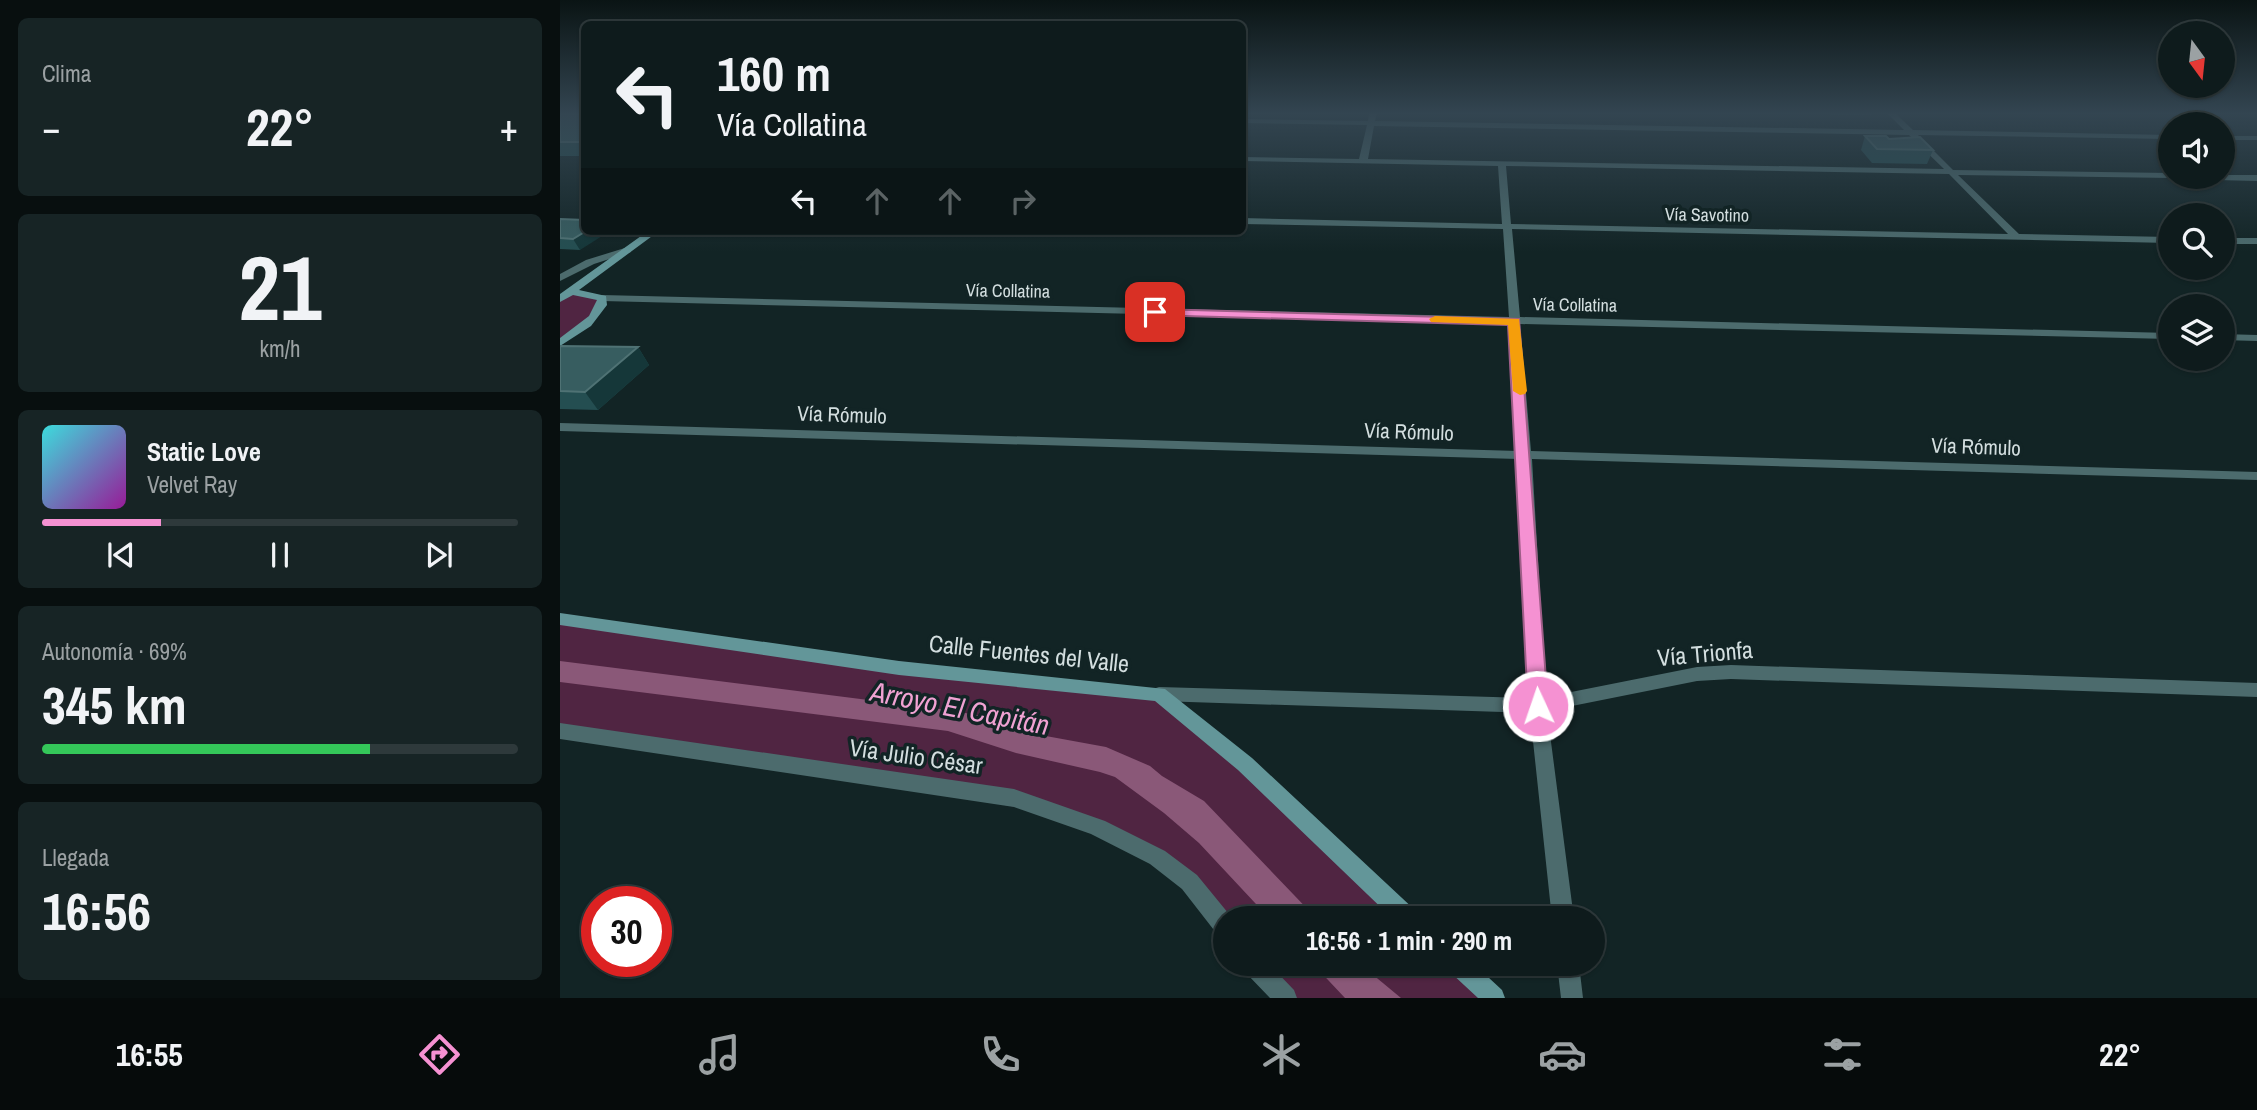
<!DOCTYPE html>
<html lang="es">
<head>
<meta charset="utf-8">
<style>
	body { margin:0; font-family:"Archivo Narrow",sans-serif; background:#172425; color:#f1f3f6; height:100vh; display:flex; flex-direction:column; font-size:26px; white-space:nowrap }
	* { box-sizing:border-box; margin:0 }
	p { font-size:23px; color:#9ba1a3 }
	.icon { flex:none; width:38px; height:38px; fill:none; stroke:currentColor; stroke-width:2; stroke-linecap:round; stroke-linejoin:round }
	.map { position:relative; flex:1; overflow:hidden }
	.details { display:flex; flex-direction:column; gap:18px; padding:18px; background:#080f0f; width:560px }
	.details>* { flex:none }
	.guide { position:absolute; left:21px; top:21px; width:665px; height:214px; border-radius:10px; box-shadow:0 2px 5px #0004,0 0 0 2px #2e393b; background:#0e1b1c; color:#f1f3f6; overflow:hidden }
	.needle { width:46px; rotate:165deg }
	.buttons { position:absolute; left:1598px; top:21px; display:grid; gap:14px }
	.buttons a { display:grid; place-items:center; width:77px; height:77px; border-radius:50%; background:#0e1b1c; box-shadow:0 2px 5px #0004,0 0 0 2px #2e393b; font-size:35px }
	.speed { position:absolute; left:21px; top:886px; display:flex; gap:14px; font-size:35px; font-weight:700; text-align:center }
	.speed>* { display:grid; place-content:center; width:91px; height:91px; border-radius:50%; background:#0e1b1c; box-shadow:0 2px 5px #0004,0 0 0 2px #2e393b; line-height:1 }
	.speed .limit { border:10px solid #d22; background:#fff; color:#111 }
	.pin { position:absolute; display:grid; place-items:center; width:60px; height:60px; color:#fff; margin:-30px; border-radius:14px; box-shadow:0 4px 10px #0006 }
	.me { position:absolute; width:77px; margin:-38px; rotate:357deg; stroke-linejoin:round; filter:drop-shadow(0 0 5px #0008) }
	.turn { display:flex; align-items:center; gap:24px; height:147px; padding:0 21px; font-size:32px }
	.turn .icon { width:91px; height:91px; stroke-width:2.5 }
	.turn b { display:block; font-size:49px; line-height:60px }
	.lanes { display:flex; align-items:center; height:66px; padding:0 21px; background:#0003; justify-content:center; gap:35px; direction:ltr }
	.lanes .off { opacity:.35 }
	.big { font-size:52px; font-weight:700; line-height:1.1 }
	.details .card { flex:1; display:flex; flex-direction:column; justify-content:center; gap:10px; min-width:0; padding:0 24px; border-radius:10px; background:#172425 }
	.details .dial { align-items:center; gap:0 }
	.dial b { font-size:91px; line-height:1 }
	.song { display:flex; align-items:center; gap:21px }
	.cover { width:84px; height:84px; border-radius:10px; background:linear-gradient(135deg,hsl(180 70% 55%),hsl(300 70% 35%)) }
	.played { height:7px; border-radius:4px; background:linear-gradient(90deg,#f591d2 25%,#2e393b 25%) }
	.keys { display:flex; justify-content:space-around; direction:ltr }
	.heat { display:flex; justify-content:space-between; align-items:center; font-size:38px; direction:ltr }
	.charge { height:10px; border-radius:5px; background:linear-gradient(90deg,#34c759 69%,#2e393b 0) }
	.trip { position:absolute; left:653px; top:906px; width:392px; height:70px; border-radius:35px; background:#0e1b1c; box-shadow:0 2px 5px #0004,0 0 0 2px #2e393b; font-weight:700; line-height:70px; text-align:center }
	.dock { display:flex; height:112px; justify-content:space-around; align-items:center; background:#060b0b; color:#9ba1a3 }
	.dock .icon { width:49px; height:49px }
	.dock .selected { color:#f591d2 }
	.dock b { font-size:32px; color:#f1f3f6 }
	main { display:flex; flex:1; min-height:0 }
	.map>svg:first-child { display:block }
	.green { fill:#502542 }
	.water { fill:#8a5878 }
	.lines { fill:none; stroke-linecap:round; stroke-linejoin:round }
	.street { fill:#4c6b6d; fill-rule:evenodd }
	.secondary { fill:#639699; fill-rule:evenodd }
	.wall { fill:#244e51 }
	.shaded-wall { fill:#153739 }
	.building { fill:#375d60; stroke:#4f7274; stroke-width:2 }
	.route { fill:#f591d2; stroke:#9f5e88; stroke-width:2 }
	.slow { fill:#f59e0b }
	.labels { text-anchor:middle; stroke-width:7; stroke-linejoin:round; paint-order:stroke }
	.far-street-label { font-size:18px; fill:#d3dedf; stroke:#122425 }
	.street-label { font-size:21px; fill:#d3dedf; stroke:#122425 }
	.near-street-label { font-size:24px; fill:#d3dedf; stroke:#122425 }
	.near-water-label { font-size:28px; font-style:italic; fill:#f0a2d3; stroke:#122425 }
</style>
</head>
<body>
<main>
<section class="details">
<div class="card"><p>Clima</p>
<div class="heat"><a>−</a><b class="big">22°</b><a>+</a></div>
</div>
<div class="card dial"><b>21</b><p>km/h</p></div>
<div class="card">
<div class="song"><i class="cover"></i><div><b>Static Love</b><p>Velvet Ray</p></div></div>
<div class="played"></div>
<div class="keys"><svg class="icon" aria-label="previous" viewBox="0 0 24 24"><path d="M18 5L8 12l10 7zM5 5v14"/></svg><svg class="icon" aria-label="pause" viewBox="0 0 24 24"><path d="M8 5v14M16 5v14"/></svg><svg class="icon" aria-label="next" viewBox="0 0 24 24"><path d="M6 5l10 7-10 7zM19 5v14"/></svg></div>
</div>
<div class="card"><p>Autonomía · 69%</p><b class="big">345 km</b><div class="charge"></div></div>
<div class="card"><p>Llegada</p><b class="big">16:56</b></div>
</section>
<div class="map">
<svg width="1697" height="998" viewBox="0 0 1697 998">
	<rect width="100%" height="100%" fill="#122425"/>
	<path class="green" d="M10 291 42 298 39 312 0 344V299Z
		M0 619 599 694 849 919H665L618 871 517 817 0 731Z
		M693 964H898L934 998H726Z"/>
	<path class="water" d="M0 661 395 711 431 718 464 732 546 747 590 766 602 776 644 801 757 919H710L639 843 604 813 555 777 540 772 456 753 388 731 0 682Z
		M753 964H800L841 998H785Z"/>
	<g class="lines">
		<path class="street" d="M809 113H817L815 121 1344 130 1327 113H1335L1353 130 1610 135V139L1358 135 1393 170 1610 173V177L1613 178 1398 175 1459 234 1610 237V243L952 229 960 317 1610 333V339L960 324 971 451 1697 472V480L972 459 986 697 1137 667 1171 665 1697 683V697L1171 679 1137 681 987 711 1014 919H992L970 713 599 701 593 699 590 694 593 689 599 687 969 698 958 459 0 431V423L958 451 949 323 42 301 37 298 42 295 949 317 943 229 682 224V218L942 224 938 166 682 161V157L799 159 807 125 682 123V119L808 121ZM814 126 1349 135 1384 169 808 159ZM946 166 1389 174 1448 234 951 224Z
			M1662 136H1697V140H1662Z
			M1662 175H1697V181L1656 180 1652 177H1662Z
			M1662 238H1697V244H1662Z
			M68 247 71 248V252L34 264 0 281V274L26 260Z
			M1662 334 1697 335V341L1662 340Z
			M0 723 454 789 545 821 605 851 637 875 673 919H665V937L657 934 622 889 590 864 531 834 454 807 0 739Z
			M682 964H709L734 990 737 998H710L685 972Z
			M997 964H1019L1023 998H1001Z"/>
		<path class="secondary" d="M88 231H99L19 290 46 296 47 305 31 326 0 346V338L29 316 37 300 13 295 0 302V294Z
			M0 613 339 661 605 689 692 758 857 912 860 919H833L678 770 595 701 339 675 0 625Z
			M887 964H914L942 990 945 998H918L890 972Z"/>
	</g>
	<path class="wall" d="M0 113H24V156H0Z
		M1269 113H1312L1311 115H1271Z
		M1305 136 1329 139 1373 150 1367 164 1312 163 1301 150Z
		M0 219 24 220 20 250 0 249Z
		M0 346 78 347 89 365 38 410 0 409Z"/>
	<path class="shaded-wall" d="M26 231H50L20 250 13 239Z
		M78 347 89 365 38 410 25 392Z"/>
	<path class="building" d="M0 113H24V142H0Z
		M1305 136H1326L1329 139 1360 137 1373 150 1317 149Z
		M0 219 24 220V231H26L13 239 0 238Z
		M0 346 78 347 25 392 0 391Z"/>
	<linearGradient id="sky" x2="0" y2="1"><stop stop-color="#0a1414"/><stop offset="0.45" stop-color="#334551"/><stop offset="1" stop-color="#334551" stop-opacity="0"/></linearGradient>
	<rect width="1697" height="252" fill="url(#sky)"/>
	<path class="route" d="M595 309 959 319 988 706 985 712 978 714 971 712 968 706 948 325 590 315 589 312Z"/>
	<path class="slow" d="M875 316 959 319 967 391 965 394 960 395 953 391 948 325 871 322 869 319Z"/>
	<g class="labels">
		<g class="far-street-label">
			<text transform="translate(1147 215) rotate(1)" y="6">Vía Savotino</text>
			<text transform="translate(448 291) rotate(1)" y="6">Vía Collatina</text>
			<text transform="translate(1015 305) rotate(1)" y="6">Vía Collatina</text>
		</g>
		<g class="street-label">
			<text transform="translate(282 415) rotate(2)" y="7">Vía Rómulo</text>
			<text transform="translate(849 432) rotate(2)" y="7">Vía Rómulo</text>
			<text transform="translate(1416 447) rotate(2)" y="7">Vía Rómulo</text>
		</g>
		<g class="near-street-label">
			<text transform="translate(469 654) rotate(6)" y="8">Calle Fuentes del Valle</text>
			<text transform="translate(1145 654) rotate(-5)" y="8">Vía Trionfa</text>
			<text transform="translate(356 757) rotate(8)" y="8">Vía Julio César</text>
		</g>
		<g class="near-water-label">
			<text transform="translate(400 708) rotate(11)" y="10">Arroyo El Capitán</text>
		</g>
	</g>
</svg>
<div class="buttons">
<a><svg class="needle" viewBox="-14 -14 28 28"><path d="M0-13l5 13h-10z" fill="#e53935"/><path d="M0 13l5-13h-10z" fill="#9ba1a3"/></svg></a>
<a><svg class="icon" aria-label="sound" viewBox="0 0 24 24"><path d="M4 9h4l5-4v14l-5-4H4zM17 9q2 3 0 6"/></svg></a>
<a><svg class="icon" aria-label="search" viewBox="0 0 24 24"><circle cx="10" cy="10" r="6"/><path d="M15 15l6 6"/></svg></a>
<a><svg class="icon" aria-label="layers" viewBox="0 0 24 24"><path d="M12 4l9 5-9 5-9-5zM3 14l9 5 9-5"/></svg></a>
</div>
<div class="speed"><div class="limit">30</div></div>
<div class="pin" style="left:595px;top:312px;background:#d93025"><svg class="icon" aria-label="arrive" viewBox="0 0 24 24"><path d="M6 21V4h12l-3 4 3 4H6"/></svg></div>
<svg class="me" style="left:978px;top:706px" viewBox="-20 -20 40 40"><circle r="17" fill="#f591d2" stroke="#fff" stroke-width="3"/><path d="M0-11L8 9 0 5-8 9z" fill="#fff"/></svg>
<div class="trip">16:56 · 1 min · 290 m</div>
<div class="guide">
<div class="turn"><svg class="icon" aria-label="left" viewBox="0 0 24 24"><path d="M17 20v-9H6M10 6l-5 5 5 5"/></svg><div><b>160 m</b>Vía Collatina</div></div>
<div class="lanes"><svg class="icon" aria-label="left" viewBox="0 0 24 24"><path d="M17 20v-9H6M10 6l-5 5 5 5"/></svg><svg class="icon off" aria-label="ahead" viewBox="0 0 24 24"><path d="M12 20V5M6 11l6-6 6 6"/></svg><svg class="icon off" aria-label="ahead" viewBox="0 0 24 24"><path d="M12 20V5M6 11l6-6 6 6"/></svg><svg class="icon off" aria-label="right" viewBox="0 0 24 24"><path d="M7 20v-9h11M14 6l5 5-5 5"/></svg></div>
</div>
</div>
</main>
<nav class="dock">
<b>16:55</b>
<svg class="icon selected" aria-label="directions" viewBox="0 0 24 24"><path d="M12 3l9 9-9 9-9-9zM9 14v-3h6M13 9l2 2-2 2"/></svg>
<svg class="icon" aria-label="music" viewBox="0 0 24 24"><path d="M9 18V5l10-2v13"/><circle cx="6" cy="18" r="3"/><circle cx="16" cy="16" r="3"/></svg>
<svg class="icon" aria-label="phone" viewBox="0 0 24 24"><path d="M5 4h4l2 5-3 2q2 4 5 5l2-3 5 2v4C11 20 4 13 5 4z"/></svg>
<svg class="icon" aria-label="climate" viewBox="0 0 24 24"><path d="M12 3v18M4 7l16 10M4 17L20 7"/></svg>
<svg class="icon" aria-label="car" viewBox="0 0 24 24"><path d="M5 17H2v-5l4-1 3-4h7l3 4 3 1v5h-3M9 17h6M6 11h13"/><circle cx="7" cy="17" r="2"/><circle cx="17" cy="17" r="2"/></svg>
<svg class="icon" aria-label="filters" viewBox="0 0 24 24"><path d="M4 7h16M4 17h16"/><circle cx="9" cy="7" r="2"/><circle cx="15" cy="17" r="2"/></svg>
<b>22°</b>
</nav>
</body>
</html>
